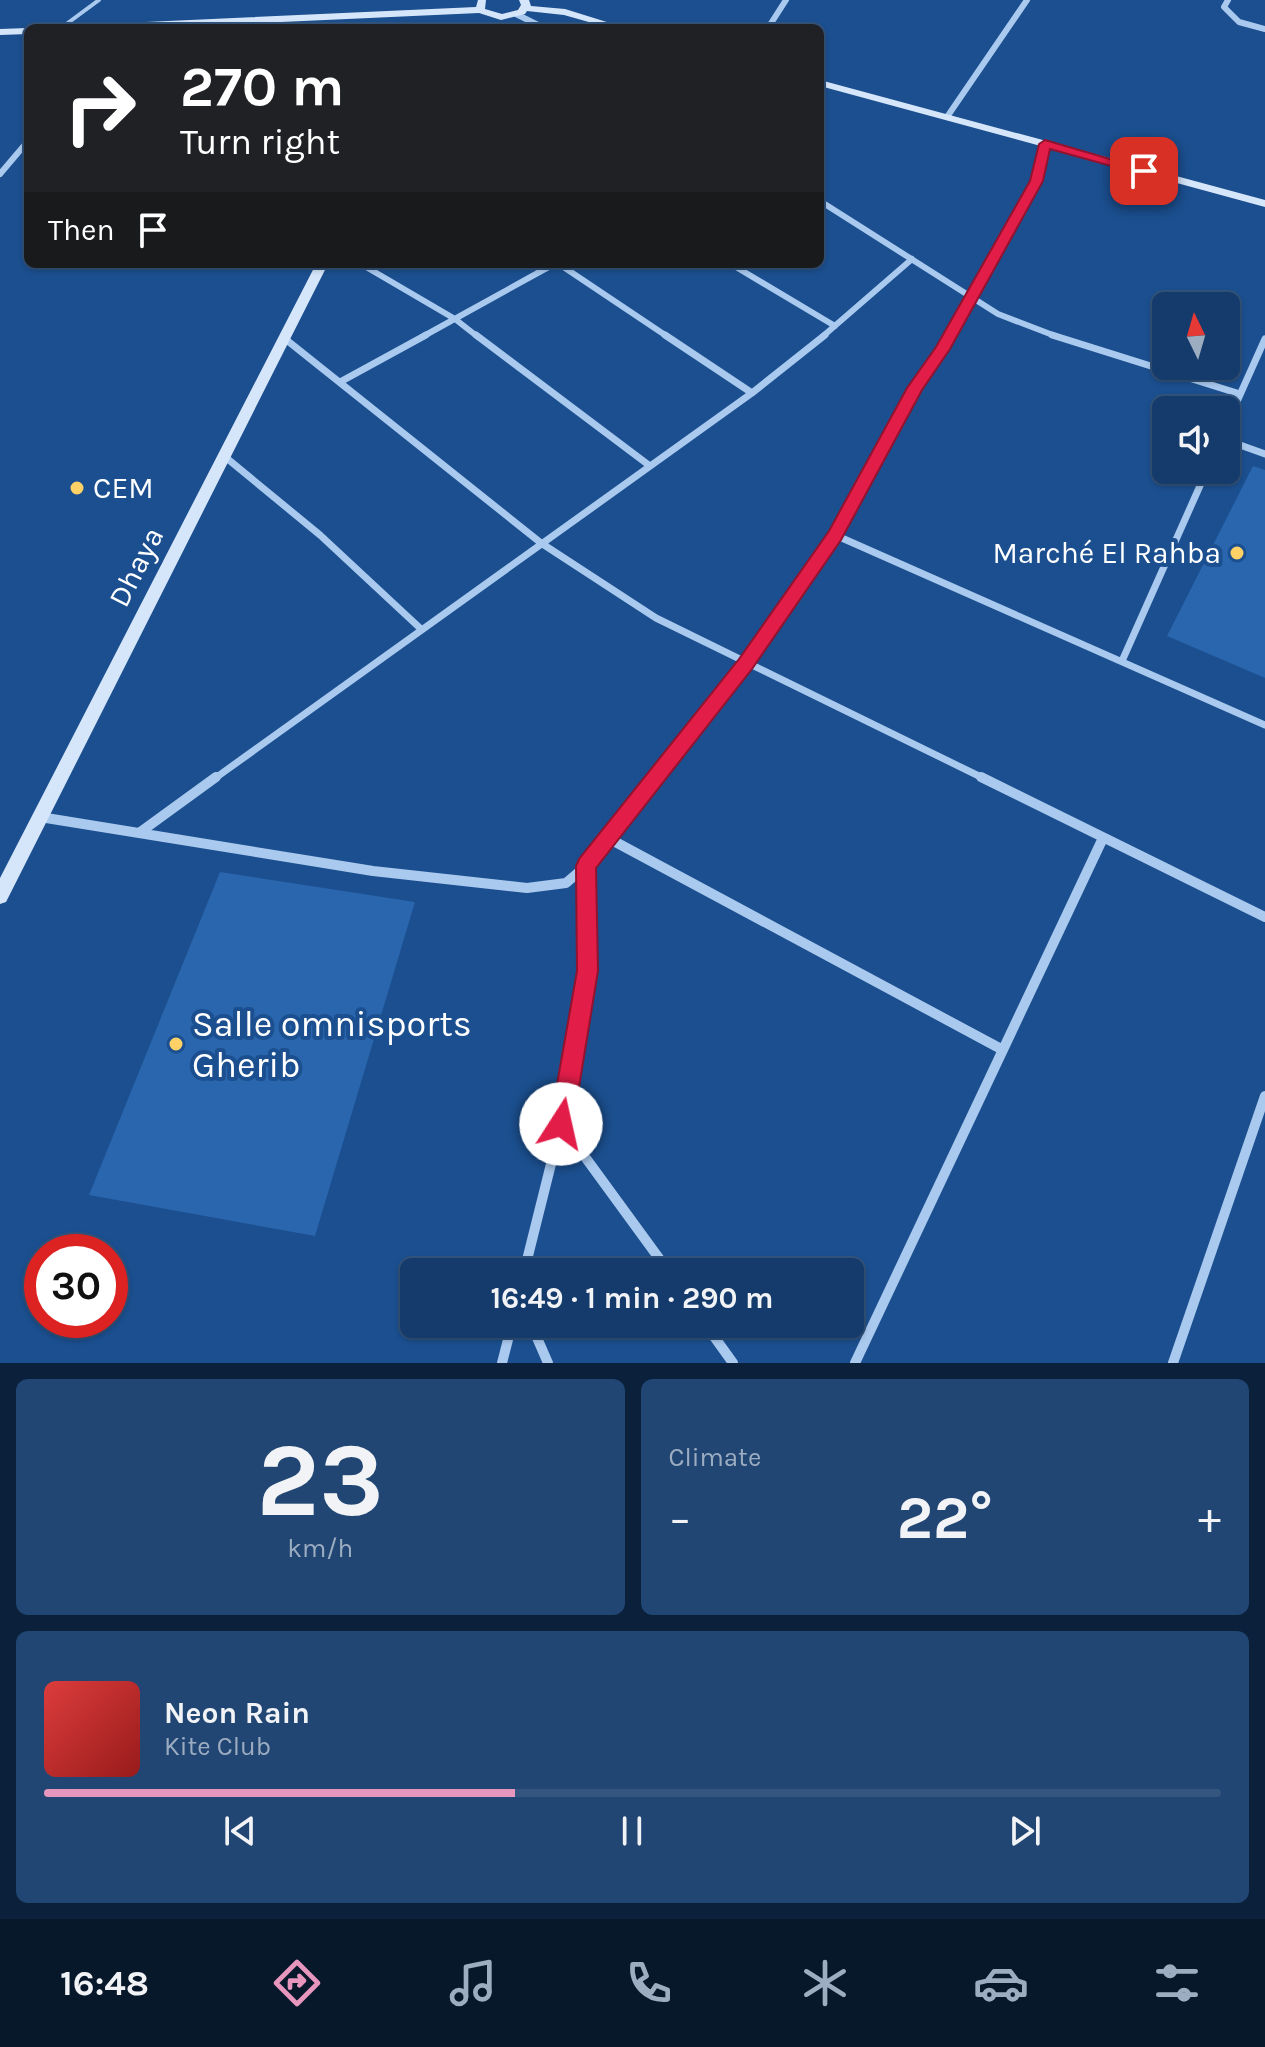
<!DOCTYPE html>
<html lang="en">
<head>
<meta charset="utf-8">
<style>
	body { margin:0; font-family:Karla,sans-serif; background:#214673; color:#f1f3f6; height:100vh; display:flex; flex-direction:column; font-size:30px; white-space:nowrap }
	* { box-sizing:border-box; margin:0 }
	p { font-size:26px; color:#9dadc1 }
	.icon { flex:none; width:44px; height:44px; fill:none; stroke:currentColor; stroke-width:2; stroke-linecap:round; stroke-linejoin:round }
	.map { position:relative; height:1363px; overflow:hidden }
	.sheet { display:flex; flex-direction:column; gap:16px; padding:16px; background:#0b203b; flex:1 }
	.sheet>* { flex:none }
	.top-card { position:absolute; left:24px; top:24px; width:800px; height:244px; border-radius:12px; box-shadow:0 2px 6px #0004,0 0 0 2px #33557e; background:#202124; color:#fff; overflow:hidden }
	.needle { width:52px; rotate:355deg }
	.tools { position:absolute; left:1152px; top:292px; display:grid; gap:16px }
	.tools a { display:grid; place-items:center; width:88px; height:88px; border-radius:12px; background:#143b6b; box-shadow:0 2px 6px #0004,0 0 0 2px #33557e; font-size:40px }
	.speed { position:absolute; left:24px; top:1234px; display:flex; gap:16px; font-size:40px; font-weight:700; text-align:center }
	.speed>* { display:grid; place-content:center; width:104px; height:104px; border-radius:50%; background:#143b6b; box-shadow:0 2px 6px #0004,0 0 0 2px #33557e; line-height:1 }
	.speed .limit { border:12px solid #d22; background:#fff; color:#111 }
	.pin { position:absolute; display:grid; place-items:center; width:68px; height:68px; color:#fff; margin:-34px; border-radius:16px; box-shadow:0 4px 12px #0006 }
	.me { position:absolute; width:88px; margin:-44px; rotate:10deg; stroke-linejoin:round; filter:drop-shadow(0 0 6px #0008) }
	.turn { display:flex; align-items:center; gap:28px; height:168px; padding:0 24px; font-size:36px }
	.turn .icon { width:104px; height:104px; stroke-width:2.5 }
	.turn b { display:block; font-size:56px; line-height:68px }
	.then { display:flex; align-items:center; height:76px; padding:0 24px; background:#0003; gap:16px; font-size:30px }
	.big { font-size:60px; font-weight:700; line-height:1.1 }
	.sheet .tile { flex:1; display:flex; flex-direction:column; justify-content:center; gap:12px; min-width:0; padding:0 28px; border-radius:12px; background:#214673 }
	.sheet .dial { align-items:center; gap:0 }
	.dial b { font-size:104px; line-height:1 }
	.song { display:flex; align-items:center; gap:24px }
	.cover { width:96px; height:96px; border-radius:12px; background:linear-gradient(135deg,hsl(0 70% 55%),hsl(0 70% 35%)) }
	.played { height:8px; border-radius:4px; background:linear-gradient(90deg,#e797bd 40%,#33557e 40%) }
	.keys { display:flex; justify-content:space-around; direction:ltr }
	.heat { display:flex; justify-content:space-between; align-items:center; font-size:44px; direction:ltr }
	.sheet .tiles { flex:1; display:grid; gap:16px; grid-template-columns:1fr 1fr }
	.tile:last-child { grid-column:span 2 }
	.trip { position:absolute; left:400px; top:1258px; width:464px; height:80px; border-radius:12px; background:#143b6b; box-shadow:0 2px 6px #0004,0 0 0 2px #33557e; font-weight:700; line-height:80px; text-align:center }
	.menu { display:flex; height:128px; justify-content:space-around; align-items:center; background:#08182b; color:#9dadc1 }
	.menu .icon { width:56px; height:56px }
	.menu .current { color:#e797bd }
	.menu b { font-size:36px; color:#f1f3f6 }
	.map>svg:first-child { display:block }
	.building { fill:#2a66ad }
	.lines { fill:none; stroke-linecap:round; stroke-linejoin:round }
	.lane { stroke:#a9c9ee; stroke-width:4 }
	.street-far2 { stroke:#a9c9ee; stroke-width:6 }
	.street-far1 { stroke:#a9c9ee; stroke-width:7 }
	.street { stroke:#a9c9ee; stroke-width:10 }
	.secondary { fill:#d6e6fa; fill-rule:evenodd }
	.route { fill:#e11d48; stroke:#92132f; stroke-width:2 }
	.poi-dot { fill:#ffd166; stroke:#1b4f8f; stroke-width:3 }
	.labels { text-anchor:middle; stroke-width:8; stroke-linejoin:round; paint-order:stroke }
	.poi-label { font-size:30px; fill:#fff; stroke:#1b4f8f; text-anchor:start }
	.street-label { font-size:30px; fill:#fff; stroke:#1b4f8f }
	.near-poi-label { font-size:36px; fill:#fff; stroke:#1b4f8f; text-anchor:start }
</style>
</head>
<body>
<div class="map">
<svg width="1265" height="1363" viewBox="0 0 1265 1363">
	<rect width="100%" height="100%" fill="#1b4f8f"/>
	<path class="building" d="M1253 466 1265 470V678L1167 636Z
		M220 872 415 902 315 1236 89 1195Z"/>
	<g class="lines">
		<path class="lane" d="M61 28 99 0"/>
		<path class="street-far2" d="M1228 0 1224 7 1239 22 1265 29
			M516 14 544 28
			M768 28 786 0
			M947 117 1027 0
			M0 174 28 141
			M820 201 998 314 1058 337
			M361 264 455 319 478 337
			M559 264 668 337
			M731 264 835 326
			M422 337 554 264
			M822 337 912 259
			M949 337 1036 181 1045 144"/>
		<path class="street-far1" d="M476 335 650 466
			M665 335 752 393
			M1052 335 1240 394
			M284 338 541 543 656 618 985 779
			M340 382 426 335
			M1226 426 1265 339
			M1226 440 1265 454
			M224 456 320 535 421 629
			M835 535 1265 725
			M1122 661 1207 470
			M214 779 752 393 825 335
			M654 779 745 664 835 535 915 388 950 335"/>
		<path class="street" d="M981 777 1265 917
			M40 817 373 871 527 888 566 883 586 866 656 777
			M139 833 216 777
			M608 838 1003 1050
			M586 866 588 971 561 1124 669 1272
			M524 1272 561 1124
			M531 1324 548 1363
			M705 1324 733 1363
			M502 1363 512 1324
			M855 1363 1103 838
			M1173 1363 1265 1096"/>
		<path class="secondary" d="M478 0H486L485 9 502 14 518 10 521 5 519 0H529L531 6 565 9 626 28H610L564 15 527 11 525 14 501 20 479 13 146 28H75L80 25 476 7Z
			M28 28V34L0 35V29Z
			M820 80 1265 200V207L820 86Z
			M316 264H328L6 902 0 904V878Z"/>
	</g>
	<path class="route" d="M1045 140 1151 171 1144 175 1050 149 1043 181 950 349 922 390 841 540 752 669 596 868 598 971 573 1124 569 1132 561 1135 553 1132 550 1124 577 971 576 866 579 859 739 659 829 531 907 388 936 347 1030 181 1039 144Z"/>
	<g class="poi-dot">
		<circle cx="77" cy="488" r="8"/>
		<circle cx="1237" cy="553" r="8"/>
		<circle cx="176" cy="1044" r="8"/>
	</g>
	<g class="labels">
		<g class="poi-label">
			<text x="93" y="498">CEM</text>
			<text x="1221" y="563" text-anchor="end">Marché El Rahba</text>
		</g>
		<g class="street-label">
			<text transform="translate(136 567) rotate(-63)" y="10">Dhaya</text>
		</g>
		<g class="near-poi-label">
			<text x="192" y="1036">Salle omnisports<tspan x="192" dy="41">Gherib</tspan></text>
		</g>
	</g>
</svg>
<div class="tools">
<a><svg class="needle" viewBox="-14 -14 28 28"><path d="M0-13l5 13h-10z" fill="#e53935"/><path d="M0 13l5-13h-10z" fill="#9dadc1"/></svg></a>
<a><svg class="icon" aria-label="sound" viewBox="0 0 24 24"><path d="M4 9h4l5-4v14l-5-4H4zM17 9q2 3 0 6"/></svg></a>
</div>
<div class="speed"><div class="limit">30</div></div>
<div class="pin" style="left:1144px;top:171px;background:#d93025"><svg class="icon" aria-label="arrive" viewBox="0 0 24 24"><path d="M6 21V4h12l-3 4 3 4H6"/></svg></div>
<svg class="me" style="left:561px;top:1124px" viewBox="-20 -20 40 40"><circle r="19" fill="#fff"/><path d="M0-13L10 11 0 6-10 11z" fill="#e11d48"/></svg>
<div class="trip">16:49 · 1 min · 290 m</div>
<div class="top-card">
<div class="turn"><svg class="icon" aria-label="right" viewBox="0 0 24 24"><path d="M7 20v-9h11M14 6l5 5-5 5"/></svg><div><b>270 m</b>Turn right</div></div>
<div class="then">Then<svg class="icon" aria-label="arrive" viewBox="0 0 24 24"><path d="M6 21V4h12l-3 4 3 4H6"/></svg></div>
</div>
</div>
<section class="sheet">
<div class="tiles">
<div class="tile dial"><b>23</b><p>km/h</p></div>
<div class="tile"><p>Climate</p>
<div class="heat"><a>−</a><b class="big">22°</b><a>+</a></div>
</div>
<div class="tile">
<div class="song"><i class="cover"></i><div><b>Neon Rain</b><p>Kite Club</p></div></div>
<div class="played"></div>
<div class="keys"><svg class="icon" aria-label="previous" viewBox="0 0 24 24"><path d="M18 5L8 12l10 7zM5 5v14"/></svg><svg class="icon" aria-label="pause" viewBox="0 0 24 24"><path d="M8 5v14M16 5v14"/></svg><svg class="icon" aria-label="next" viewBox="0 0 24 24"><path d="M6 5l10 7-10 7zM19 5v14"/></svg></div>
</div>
</div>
</section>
<nav class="menu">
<b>16:48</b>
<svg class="icon current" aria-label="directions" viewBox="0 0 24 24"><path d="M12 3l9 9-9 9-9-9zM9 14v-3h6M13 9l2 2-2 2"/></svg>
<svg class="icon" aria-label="music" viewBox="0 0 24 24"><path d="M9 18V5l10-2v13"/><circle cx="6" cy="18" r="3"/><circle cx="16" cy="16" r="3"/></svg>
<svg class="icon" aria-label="phone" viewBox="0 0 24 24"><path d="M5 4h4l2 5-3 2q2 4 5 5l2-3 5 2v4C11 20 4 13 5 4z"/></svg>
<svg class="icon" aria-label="climate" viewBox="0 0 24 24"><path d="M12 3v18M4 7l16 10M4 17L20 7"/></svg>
<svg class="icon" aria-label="car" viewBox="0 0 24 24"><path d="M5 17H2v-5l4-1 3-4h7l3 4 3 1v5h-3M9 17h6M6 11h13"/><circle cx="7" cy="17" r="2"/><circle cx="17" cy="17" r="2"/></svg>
<svg class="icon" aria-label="filters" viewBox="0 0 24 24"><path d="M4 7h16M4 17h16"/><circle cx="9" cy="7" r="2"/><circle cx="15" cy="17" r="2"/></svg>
</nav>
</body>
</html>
